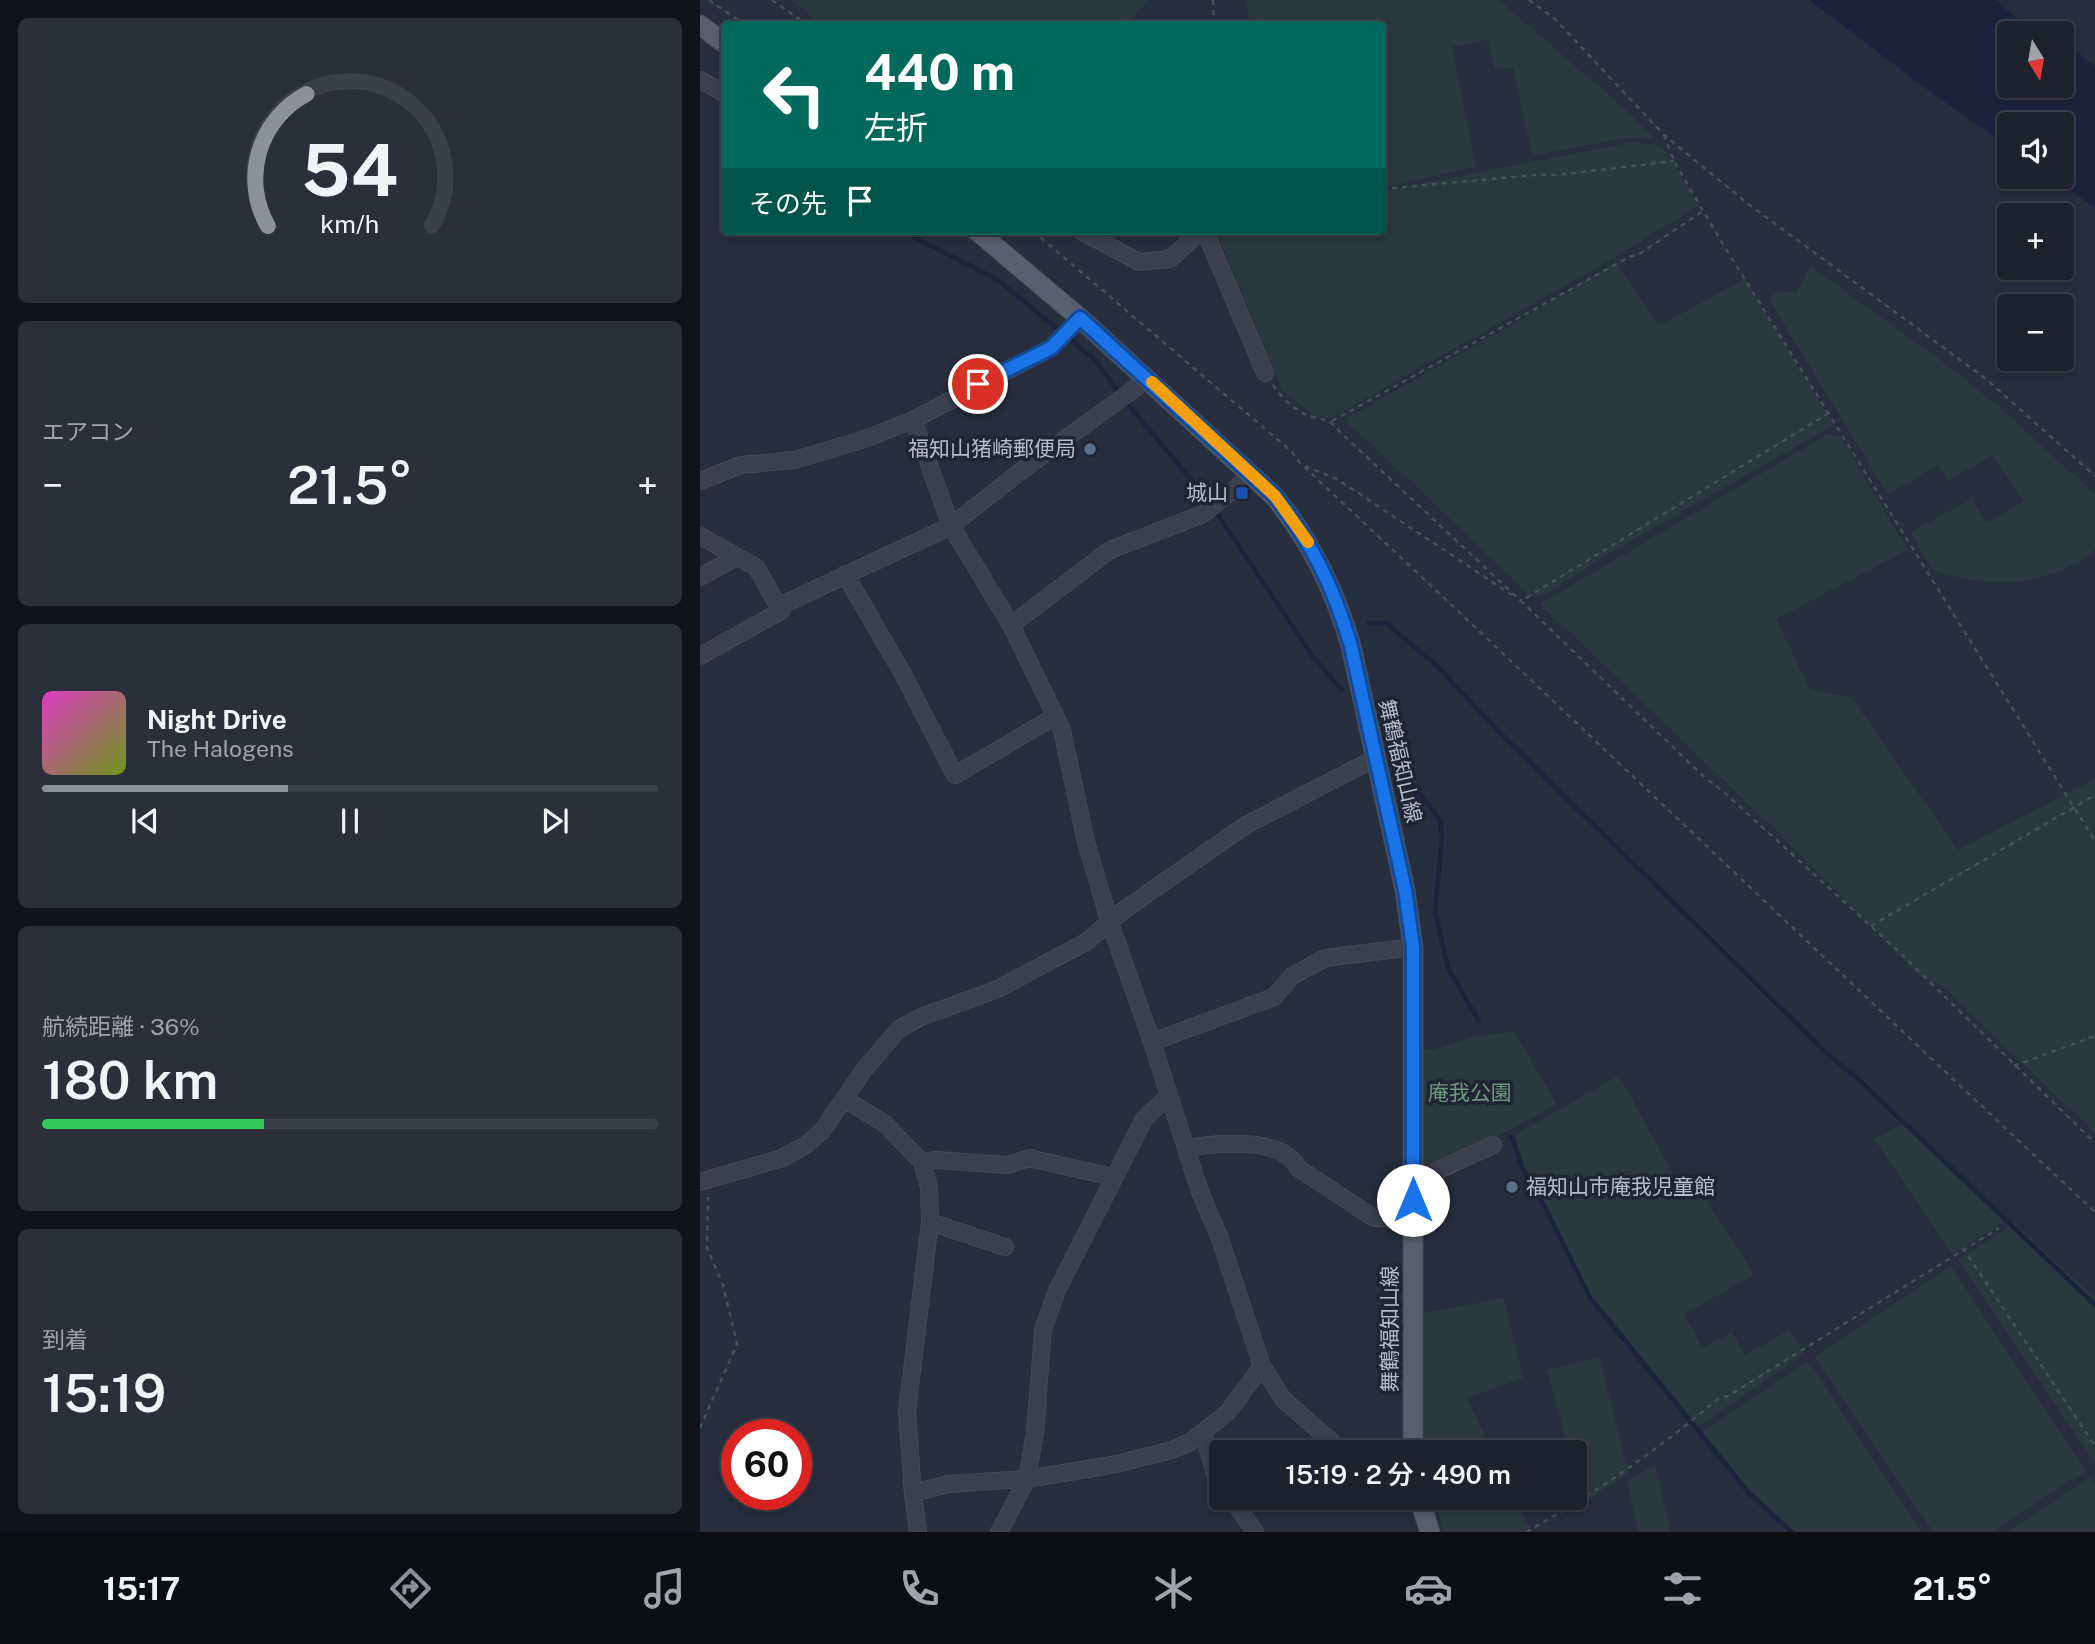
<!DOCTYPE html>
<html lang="ja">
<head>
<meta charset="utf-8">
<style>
	body { margin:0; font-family:"Public Sans","Noto Sans JP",sans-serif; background:#2a2f3a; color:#f1f3f6; height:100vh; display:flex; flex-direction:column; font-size:26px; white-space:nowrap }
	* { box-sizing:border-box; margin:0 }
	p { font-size:23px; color:#a0a4aa }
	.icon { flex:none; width:38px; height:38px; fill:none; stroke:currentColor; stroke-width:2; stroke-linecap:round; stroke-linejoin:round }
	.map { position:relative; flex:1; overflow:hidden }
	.drawer { display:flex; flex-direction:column; gap:18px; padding:18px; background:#101319; width:700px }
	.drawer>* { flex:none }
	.top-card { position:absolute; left:21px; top:21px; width:665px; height:214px; border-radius:7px; box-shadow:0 4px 10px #0003,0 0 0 2px #3b3f4a; background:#00695c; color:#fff; overflow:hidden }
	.needle { width:46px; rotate:169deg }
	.controls { position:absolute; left:1297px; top:21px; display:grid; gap:14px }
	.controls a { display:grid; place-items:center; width:77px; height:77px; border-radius:7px; background:#1d222e; box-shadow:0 4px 10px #0003,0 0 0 2px #3b3f4a; font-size:35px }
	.speed { position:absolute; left:21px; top:1419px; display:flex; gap:14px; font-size:35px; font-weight:700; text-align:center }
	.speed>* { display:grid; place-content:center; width:91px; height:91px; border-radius:50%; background:#1d222e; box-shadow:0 4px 10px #0003,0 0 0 2px #3b3f4a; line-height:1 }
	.speed .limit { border:10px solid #d22; background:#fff; color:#111 }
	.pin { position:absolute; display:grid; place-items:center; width:60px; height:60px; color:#fff; margin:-30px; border:4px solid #fff; border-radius:50%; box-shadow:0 2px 7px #0007 }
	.me { position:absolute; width:77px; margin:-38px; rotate:0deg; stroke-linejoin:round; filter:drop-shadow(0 0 5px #0008) }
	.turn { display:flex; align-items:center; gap:24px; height:147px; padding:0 28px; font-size:32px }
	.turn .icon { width:91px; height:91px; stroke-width:2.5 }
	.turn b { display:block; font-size:49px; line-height:60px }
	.then { display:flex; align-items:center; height:66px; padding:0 28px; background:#0003; gap:14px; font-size:26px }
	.big { font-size:52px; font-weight:600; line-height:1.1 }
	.drawer .tile { flex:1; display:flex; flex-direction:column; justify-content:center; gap:10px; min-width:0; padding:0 24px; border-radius:10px; background:#2a2f3a }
	.drawer .dial { align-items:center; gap:0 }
	.dial svg { height:182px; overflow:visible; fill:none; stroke:#3b3f4a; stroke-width:7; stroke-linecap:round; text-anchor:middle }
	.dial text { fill:#f1f3f6; stroke:none }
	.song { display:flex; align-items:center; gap:21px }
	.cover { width:84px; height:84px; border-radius:10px; background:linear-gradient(135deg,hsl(310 70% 55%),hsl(80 70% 35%)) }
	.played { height:7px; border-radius:4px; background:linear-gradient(90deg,#8c9099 40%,#3b3f4a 40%) }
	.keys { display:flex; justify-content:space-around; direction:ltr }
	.heat { display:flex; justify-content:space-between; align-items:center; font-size:38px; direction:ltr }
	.charge { height:10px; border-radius:5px; background:linear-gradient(90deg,#34c759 36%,#3b3f4a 0) }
	.trip { position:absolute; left:509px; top:1440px; width:378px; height:70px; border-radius:7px; background:#1d222e; box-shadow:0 4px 10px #0003,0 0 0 2px #3b3f4a; font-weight:600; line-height:70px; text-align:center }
	.menu { display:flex; height:112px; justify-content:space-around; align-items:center; background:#0c0e12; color:#a0a4aa }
	.menu .icon { width:49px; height:49px }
	.menu .current { color:#8c9099 }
	.menu b { font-size:32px; color:#f1f3f6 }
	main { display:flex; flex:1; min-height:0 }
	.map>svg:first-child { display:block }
	.green { fill:#29393f }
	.water { fill:#1b243b }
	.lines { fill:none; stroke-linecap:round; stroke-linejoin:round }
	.stream { stroke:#1b243b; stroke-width:4.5 }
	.minor-casing { stroke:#444957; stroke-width:18 }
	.major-casing { stroke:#444957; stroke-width:21 }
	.path { stroke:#425257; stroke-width:2.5; stroke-dasharray:5 5; stroke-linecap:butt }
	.minor { stroke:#3b404e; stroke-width:16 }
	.major { stroke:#595f6e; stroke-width:19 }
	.route-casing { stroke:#114b97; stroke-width:18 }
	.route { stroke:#1a73e8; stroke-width:12 }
	.slow { stroke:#f59e0b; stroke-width:12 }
	.service-dot { fill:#5c6f8a; stroke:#202533; stroke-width:2.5 }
	.transit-dot { fill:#1a4fb4; stroke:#202533; stroke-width:2.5 }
	.labels { text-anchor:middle; stroke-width:7; stroke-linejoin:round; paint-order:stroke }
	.poi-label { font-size:21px; fill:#b7bcc9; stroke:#202533; text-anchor:end }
	.street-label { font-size:21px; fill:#b7bcc9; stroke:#202533 }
	.park-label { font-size:21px; fill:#70987f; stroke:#202533 }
</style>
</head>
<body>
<main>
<section class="drawer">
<div class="tile dial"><svg viewBox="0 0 100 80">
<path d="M14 69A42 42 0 1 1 86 69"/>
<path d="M14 69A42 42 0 0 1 31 11" stroke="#8c9099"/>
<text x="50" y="56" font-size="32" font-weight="700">54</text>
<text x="50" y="72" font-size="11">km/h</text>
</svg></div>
<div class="tile"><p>エアコン</p>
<div class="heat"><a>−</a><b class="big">21.5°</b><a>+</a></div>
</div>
<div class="tile">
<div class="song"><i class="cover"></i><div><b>Night Drive</b><p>The Halogens</p></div></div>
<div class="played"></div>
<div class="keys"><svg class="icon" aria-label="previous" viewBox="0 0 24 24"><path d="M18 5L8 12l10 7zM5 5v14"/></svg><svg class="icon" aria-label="pause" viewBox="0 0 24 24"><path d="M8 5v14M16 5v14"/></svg><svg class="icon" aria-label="next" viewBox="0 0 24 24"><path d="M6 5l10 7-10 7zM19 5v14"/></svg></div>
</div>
<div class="tile"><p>航続距離 · 36%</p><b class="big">180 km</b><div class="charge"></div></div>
<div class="tile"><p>到着</p><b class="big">15:19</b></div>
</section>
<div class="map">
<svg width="1395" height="1532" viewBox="0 0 1395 1532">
	<rect width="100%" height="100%" fill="#272e3e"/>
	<path class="green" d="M92 0H450L427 24H120Z
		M545 0H799L932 115 954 138H925L832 156 813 68 795 69 788 40 752 47 776 167 683 187 682 24H551Z
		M933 142 957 145 966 151 999 205 909 261 633 417 626 418 613 415 583 391 519 238 531 231H682L683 191Z
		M916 262 958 326 1045 279 1134 425 913 551 845 594 831 597 679 451 648 424 647 418 825 317Z
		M1110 266 1242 361 1297 405 1395 494V550C1349 588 1287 589 1233 570L1210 532 1272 499 1286 523 1324 501 1292 456 1248 481 1238 465 1188 495 1068 298 1079 291 1097 292Z
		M1128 434 1141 437 1208 550 1076 619 1110 689 1152 698 1258 850 1395 779V1133L1243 987 1218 975 1090 844 840 604Z
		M814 1031 857 1104 778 1147 720 1174 717 1047 733 1050 772 1037Z
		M919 1075 984 1194 1005 1197 1054 1275 984 1314 1003 1348 1032 1332 1045 1355 1089 1330 1105 1354 998 1426 891 1295 847 1208 823 1167 815 1135Z
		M1206 1122 1306 1217 1302 1223 1252 1255 1174 1139Z
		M1314 1223 1395 1298V1463L1258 1260Z
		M1251 1266 1386 1471 1293 1532H1233L1115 1357Z
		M804 1298 823 1378 767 1398 793 1452H724V1313Z
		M899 1357 929 1473 882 1504 875 1477V1452H869L847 1370Z
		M1107 1362 1113 1367 1221 1532H1091L1050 1492 1002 1432Z
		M955 1464 971 1532H939L927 1483Z
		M1391 1477 1395 1483V1532H1308Z
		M735 1498H815L832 1532H743Z"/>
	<path class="water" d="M1109 0H1296L1333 33H1309V86H1362V45L1374 50 1395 66V208L1351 177H1362V124H1309V147L1236 96Z"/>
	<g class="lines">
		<path class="stream" d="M214 237 298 280 395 360 420 394
			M425 401 506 497 613 657 642 690
			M669 623H686L735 664 799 732 1130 1056 1159 1080 1395 1305
			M688 752 740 820 742 836 735 911 748 969 779 1021
			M812 1137 822 1167 846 1209 890 1298 1049 1493 1092 1532"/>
		<g class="minor-casing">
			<path id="minor" d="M0 80 24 93
				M381 231 439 262 470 259 501 231
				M505 231 565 373
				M213 420 251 526 311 625 362 730 386 842 410 923 452 1042 499 1189 520 1239 562 1366 583 1399 643 1452
				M0 481 41 465 95 460 165 439 213 420 351 348 380 318
				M0 536 56 567 81 611
				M145 574 203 674 255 775 354 717
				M0 577 37 557
				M311 625 410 550 503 514 552 475
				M0 656 81 611 86 603 251 526 317 474 448 379
				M452 1042 574 997 592 976 625 958 713 947
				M144 1099 184 1123 222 1162 229 1187 230 1222 207 1411 213 1495 218 1532
				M486 1148C516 1143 583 1136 598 1168L674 1218 713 1219
				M222 1162 236 1160 308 1165 329 1158 413 1177
				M0 1182 82 1158 106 1145 122 1131 163 1071 199 1029 221 1017 298 989 386 942 424 910 546 825 676 758
				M713 1182 793 1145
				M230 1222 305 1247
				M503 1432 515 1474 522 1484
				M213 1493 248 1484 327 1479 412 1465 472 1450 490 1442 528 1412 562 1366
				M531 1498 555 1532
				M299 1532 327 1479 335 1432 343 1330 356 1293 444 1119 469 1095"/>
		</g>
		<g class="major-casing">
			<path id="major" d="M0 25 24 43
				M277 231 380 318 575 497C612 544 634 588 651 646L705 890 713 947V1452
				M719 1498 730 1532"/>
		</g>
		<path class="path" d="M9 0 44 24
			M72 0 106 24
			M513 0 514 24
			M829 0 855 19 964 135 1047 203 1286 379 1395 476
			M964 135 974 161 1016 233 1395 841
			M682 189 835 175H857L974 161
			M333 231 591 451 601 464C867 712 1129 964 1395 1212
			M573 385C580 396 594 410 607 415 623 421 629 417 640 432L821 601
			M1129 413 821 601 1001 774 1025 793 1197 950 1395 1143
			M632 421 929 257 939 254 1003 211
			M605 466 637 479 812 595
			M1171 926 1395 795
			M1314 1066 1395 1036
			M1263 1248 1395 1446
			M0 1428 37 1344 23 1285 7 1248 8 1197
			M826 1532C896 1493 956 1451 1018 1399L1028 1396 1299 1228"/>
		<use href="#minor" class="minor"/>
		<use href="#major" class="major"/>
	</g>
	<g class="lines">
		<g class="route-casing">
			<path id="route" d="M278 384 351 348 380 318 575 496C613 545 633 586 651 646L705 890 713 947V1200"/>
		</g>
		<use href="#route" class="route"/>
		<path class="slow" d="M452 382 575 496 608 542"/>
	</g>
	<g class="service-dot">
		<circle cx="390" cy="449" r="7"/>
		<circle cx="812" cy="1187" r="7"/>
	</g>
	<rect class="transit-dot" x="535" y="486" width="14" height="14" rx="3.5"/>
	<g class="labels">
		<g class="poi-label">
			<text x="376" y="456">福知山猪崎郵便局</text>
			<text x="528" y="500">城山</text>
			<text x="826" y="1194" text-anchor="start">福知山市庵我児童館</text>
		</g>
		<g class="street-label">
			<text transform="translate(700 761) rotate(77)" y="7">舞鶴福知山線</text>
			<text transform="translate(690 1329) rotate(-90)" y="7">舞鶴福知山線</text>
		</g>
		<g class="park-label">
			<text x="770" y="1100">庵我公園</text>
		</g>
	</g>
</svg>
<div class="controls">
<a><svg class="needle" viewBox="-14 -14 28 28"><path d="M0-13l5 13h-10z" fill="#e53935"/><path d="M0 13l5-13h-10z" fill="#a0a4aa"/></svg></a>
<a><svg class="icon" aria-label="sound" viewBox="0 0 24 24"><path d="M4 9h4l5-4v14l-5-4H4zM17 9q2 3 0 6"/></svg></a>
<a>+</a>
<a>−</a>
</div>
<div class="speed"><div class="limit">60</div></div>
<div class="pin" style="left:278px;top:384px;background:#d93025"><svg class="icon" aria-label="arrive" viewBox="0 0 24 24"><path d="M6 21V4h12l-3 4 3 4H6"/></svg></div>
<svg class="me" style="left:713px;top:1200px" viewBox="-20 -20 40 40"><circle r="19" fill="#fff"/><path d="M0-13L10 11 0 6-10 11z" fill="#1a73e8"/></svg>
<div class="trip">15:19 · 2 分 · 490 m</div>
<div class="top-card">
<div class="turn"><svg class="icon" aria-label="left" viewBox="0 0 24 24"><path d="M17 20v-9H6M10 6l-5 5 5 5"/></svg><div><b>440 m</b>左折</div></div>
<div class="then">その先<svg class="icon" aria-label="arrive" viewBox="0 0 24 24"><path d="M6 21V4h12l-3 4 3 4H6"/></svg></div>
</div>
</div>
</main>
<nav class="menu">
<b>15:17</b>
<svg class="icon current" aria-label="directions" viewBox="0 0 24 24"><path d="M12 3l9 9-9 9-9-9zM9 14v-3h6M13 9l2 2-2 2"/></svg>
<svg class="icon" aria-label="music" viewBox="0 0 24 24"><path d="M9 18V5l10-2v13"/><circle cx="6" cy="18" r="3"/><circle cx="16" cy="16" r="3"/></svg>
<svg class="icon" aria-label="phone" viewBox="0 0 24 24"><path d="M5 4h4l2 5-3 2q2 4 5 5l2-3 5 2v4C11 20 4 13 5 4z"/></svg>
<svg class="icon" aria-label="climate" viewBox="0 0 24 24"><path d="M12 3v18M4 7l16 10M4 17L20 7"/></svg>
<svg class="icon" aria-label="car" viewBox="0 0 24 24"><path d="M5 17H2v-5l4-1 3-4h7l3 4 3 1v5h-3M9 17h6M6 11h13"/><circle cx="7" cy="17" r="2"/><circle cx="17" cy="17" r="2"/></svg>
<svg class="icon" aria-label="filters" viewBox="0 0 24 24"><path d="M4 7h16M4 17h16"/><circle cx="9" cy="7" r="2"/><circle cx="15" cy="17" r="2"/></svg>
<b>21.5°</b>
</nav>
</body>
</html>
